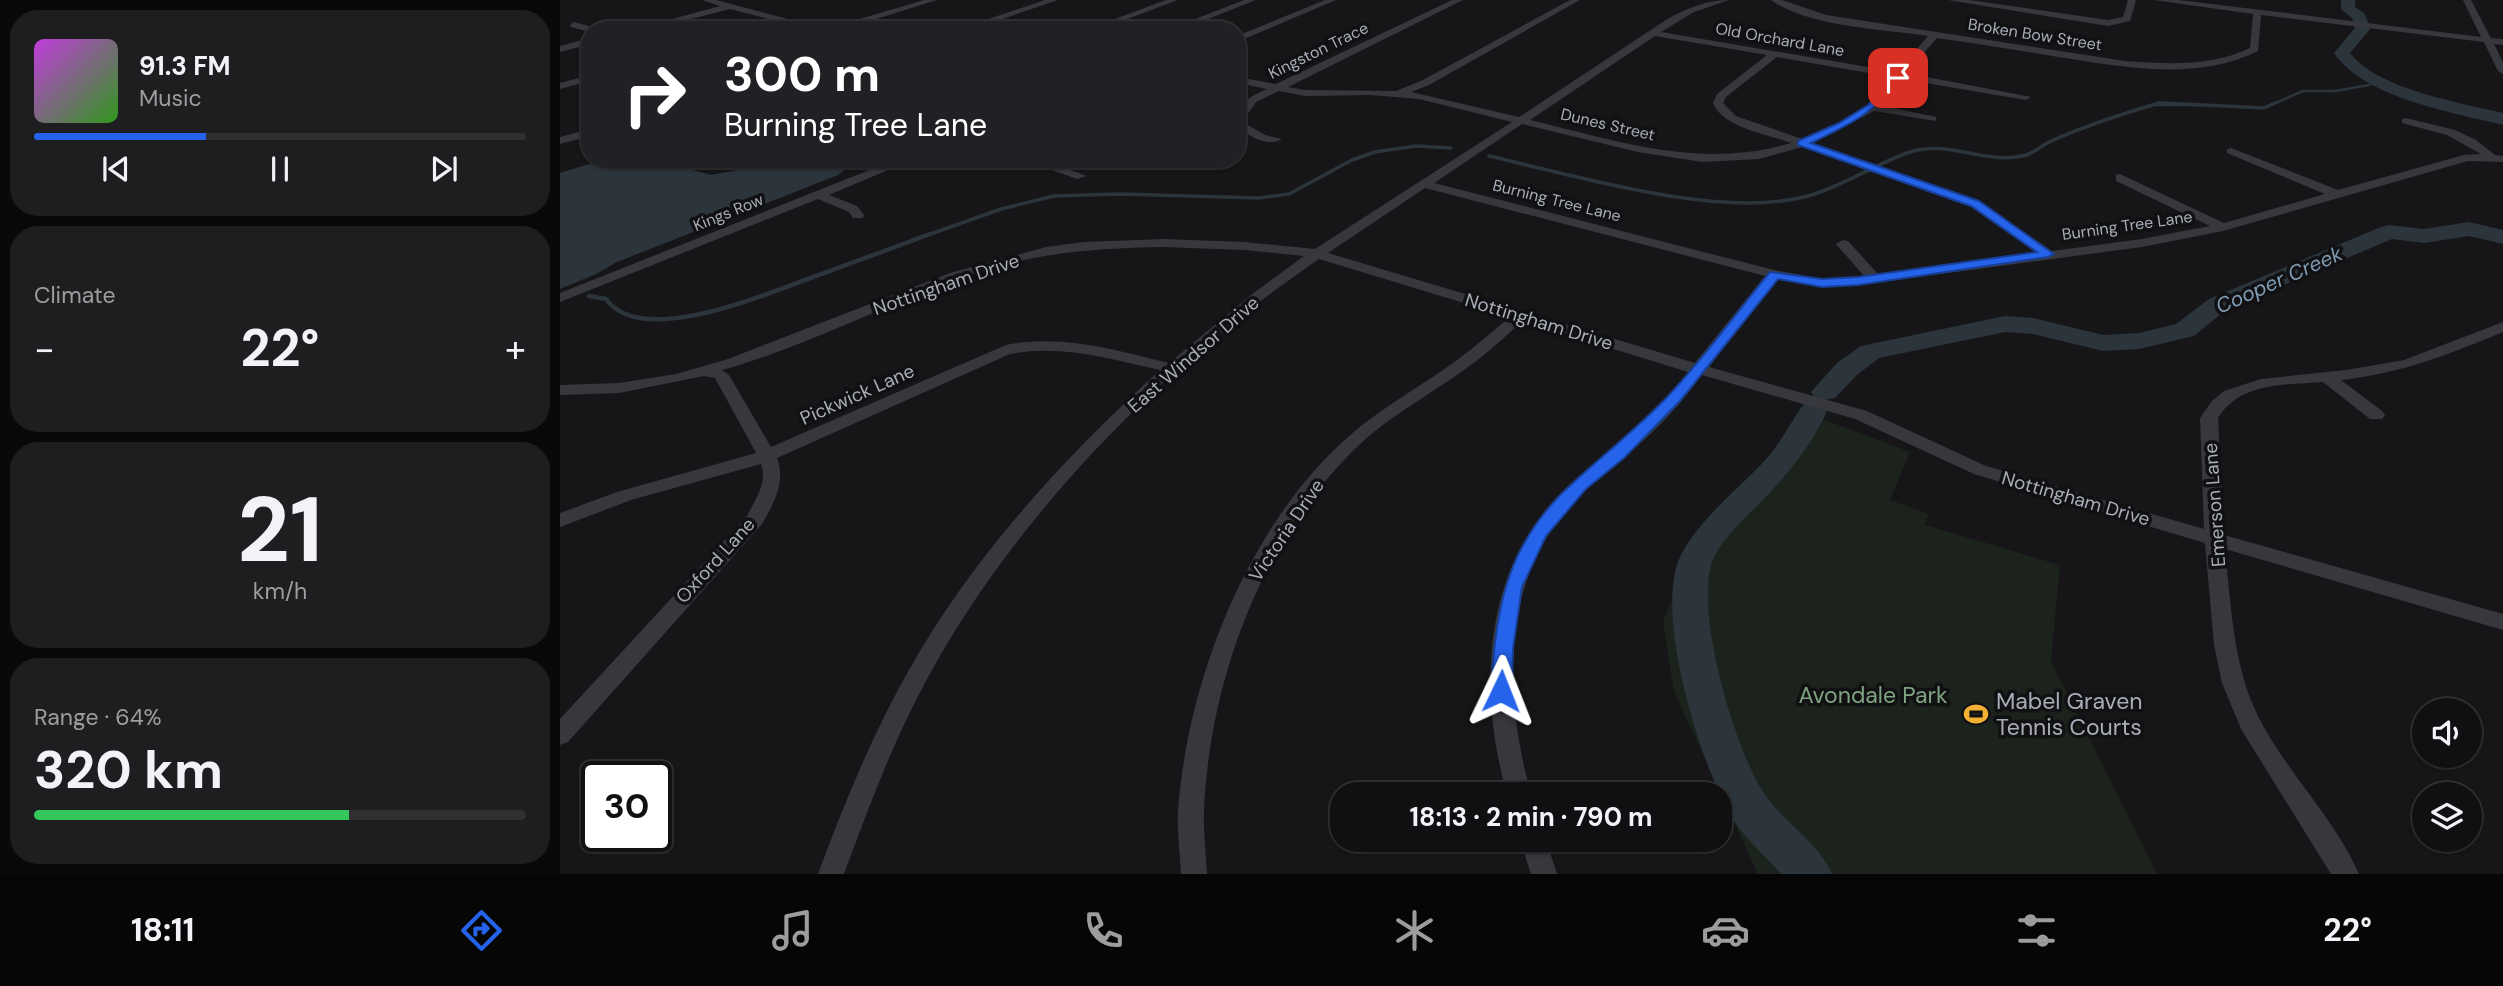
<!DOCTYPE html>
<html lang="en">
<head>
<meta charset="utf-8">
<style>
	body { margin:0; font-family:"DM Sans",sans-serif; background:#1e1e20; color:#f1f3f6; height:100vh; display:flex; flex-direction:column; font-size:26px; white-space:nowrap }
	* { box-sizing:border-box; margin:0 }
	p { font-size:23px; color:#9c9d9f }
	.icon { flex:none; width:38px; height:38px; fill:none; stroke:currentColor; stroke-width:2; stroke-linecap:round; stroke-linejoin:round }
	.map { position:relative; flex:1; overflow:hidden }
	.sheet { display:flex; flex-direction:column; gap:10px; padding:10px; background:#09090a; width:560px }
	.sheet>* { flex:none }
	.guide { position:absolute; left:21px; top:21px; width:665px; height:147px; border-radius:28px; box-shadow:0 2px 5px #0004,0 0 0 2px #303032; background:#202124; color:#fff; overflow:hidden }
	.controls { position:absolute; left:1852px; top:698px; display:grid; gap:14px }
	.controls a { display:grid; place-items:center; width:70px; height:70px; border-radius:50%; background:#101012; box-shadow:0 2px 5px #0004,0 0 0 2px #303032; font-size:35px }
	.speed { position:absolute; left:21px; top:761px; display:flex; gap:14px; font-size:35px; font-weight:700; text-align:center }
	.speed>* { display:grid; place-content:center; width:91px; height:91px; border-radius:50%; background:#101012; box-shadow:0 2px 5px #0004,0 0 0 2px #303032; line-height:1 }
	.speed .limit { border:4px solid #111; border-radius:10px; background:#fff; color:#111 }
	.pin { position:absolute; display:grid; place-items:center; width:60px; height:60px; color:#fff; margin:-30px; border-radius:14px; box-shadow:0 4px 10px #0006 }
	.me { position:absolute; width:77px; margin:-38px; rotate:2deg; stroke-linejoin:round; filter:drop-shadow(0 0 5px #0008) }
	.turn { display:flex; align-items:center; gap:24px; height:147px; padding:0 28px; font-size:32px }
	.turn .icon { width:91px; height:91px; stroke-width:2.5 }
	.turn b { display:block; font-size:49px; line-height:60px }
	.big { font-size:52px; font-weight:700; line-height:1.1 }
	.sheet .widget { flex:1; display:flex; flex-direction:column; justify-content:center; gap:10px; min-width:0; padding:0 24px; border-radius:28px; background:#1e1e20 }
	.sheet .dial { align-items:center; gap:0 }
	.dial b { font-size:91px; line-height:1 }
	.song { display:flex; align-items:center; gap:21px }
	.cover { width:84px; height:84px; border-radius:10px; background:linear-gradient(135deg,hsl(290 70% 55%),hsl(110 70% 35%)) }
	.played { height:7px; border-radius:4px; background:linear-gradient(90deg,#2563eb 35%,#303032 35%) }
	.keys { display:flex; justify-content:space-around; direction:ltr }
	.heat { display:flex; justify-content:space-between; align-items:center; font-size:38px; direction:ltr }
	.charge { height:10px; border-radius:5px; background:linear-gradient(90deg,#34c759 64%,#303032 0) }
	.trip { position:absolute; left:770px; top:782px; width:402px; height:70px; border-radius:28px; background:#101012; box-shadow:0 2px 5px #0004,0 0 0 2px #303032; font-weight:700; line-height:70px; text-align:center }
	.dock { display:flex; height:112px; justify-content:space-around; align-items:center; background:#060607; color:#9c9d9f }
	.dock .icon { width:49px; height:49px }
	.dock .selected { color:#2563eb }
	.dock b { font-size:32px; color:#f1f3f6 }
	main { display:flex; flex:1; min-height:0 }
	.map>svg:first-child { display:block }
	.green { fill:#1c231d }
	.water { fill:#2c353c }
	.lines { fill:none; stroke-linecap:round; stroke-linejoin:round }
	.stream-far2 { stroke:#2c353c; stroke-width:2.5 }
	.stream-far1 { stroke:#2c353c; stroke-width:3.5 }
	.stream { stroke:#2c353c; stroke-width:4.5 }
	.river { fill:#2c353c; fill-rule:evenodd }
	.minor { fill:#37383d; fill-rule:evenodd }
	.route { fill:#2563eb; stroke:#184099; stroke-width:2 }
	.labels { text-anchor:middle; stroke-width:7; stroke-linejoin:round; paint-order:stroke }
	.far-street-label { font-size:16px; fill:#a8adb8; stroke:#111113 }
	.street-label { font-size:19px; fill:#a8adb8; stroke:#111113 }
	.water-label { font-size:21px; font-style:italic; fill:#7f9bb3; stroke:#111113 }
	.near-park-label { font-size:23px; fill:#7fa381; stroke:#111113 }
	.near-poi-label { font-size:23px; fill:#a8adb8; stroke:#111113; text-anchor:start }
</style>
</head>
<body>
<main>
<section class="sheet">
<div class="widget">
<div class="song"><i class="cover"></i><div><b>91.3 FM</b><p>Music</p></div></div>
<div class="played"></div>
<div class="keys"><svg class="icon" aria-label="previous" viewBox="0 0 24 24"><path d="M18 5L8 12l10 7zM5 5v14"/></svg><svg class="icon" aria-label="pause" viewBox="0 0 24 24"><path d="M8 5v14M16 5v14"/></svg><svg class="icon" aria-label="next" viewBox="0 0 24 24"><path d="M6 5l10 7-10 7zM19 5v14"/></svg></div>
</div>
<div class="widget"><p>Climate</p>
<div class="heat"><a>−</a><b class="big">22°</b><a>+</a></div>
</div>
<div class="widget dial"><b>21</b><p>km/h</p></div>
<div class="widget"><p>Range · 64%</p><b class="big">320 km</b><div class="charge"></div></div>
</section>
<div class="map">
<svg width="1943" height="874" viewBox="0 0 1943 874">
	<rect width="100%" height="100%" fill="#161618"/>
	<path class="green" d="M1246 413 1350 452 1330 500 1369 514 1365 525 1500 565 1491 661 1597 874H1198L1114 692 1103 622 1129 552Z"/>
	<path class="water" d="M45 159H91L151 175 238 159H278L290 166 278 175 57 262 36 274 0 289V173Z"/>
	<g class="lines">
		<path class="stream-far2" d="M1592 105H1639
			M1711 105 1743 91H1775L1809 85 1813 83V79"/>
		<path class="stream-far1" d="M1602 103 1704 108 1715 103
			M929 156C1017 176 1161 220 1248 196 1284 186 1315 164 1350 152 1387 139 1428 166 1466 155 1474 153 1481 146 1489 142 1524 126 1562 114 1599 103
			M365 236 441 209 494 196 560 194 699 198 729 194 792 160 815 152 856 146 891 148"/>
		<path class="stream" d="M29 296 46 299C82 350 212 291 259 275 296 261 333 248 370 234"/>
		<path class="river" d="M1781 0H1795V7L1804 13 1811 28 1790 53C1817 89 1901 103 1943 113V125C1891 112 1805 98 1774 53L1795 28 1792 18 1781 9Z
			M1909 222 1943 230V244L1909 236 1864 243 1832 239 1667 309 1634 336 1579 349 1543 351 1473 334 1445 332 1319 358 1297 375 1275 398 1265 400 1255 398 1251 392 1277 363 1301 346 1445 316 1473 318 1543 335 1579 333 1616 324 1649 299 1821 227 1829 225 1864 229Z
			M1253 402 1263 405 1267 411C1251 446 1228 474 1202 501 1186 517 1167 534 1156 553 1129 598 1175 751 1204 793 1224 823 1257 840 1272 874H1221C1205 855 1185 839 1172 818 1141 765 1091 609 1122 553 1143 515 1179 489 1207 458 1222 441 1230 423 1243 405Z"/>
		<path class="minor" d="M142 0H156L266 29 364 0H377L281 30H252L170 9 88 30H72L160 6Z
			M485 0H498L410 30H396Z
			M606 0H618L538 30H525Z
			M684 0H696L620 30H607Z
			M765 0H776L677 42V36Z
			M892 0H903L728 87 745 90 836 91 861 81 1010 0H1020L869 85 851 92 959 117 1109 18C1128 8 1147 0 1169 0L1134 12 1101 32 1337 72 1368 36C1322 29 1248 27 1211 0H1222L1266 15 1565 61C1609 64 1650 67 1690 48L1693 14 1594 0H1619L1921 37 1903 0H1911L1931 38 1943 39V45L1934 44 1943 62V74L1938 71 1924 42 1701 15 1698 51C1635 82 1565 67 1498 57 1458 50 1417 44 1377 38L1346 73 1471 97 1466 100 1342 79 1319 105 1376 117V121L1314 111 1252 143 1419 201 1492 251 1582 239 1650 226 1556 181V175L1560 174 1664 223 1765 194 1667 153V149L1671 148 1778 190 1904 155 1921 154 1887 135 1842 123V119L1846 118 1895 130 1916 140 1935 155 1943 156V162L1908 161 1663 231 1582 247 1298 285 1263 287 1218 279 1149 367 1307 411 1426 466 1644 529 1640 418 1652 401 1664 391 1701 379 1786 370 1844 360 1943 322V332C1884 356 1845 372 1781 380L1822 411 1825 415 1822 419H1810L1763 382C1726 385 1680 382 1658 418L1664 535 1943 614V630L1665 549C1671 605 1673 665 1698 716 1726 772 1774 817 1799 874H1771L1681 729 1662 683 1654 645 1645 543 1414 474 1295 419 1142 375C1125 398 1106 420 1085 439 1062 460 1036 479 1014 502 939 580 944 697 971 794H947C918 693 922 572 1001 493 1024 470 1050 452 1074 430 1094 413 1112 392 1128 372L963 321C941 340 921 359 897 375 864 398 827 418 798 446 702 538 650 679 644 810 643 831 646 853 647 874H621C620 853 617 831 618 810 628 679 688 525 788 437 817 411 851 392 883 370 907 354 928 335 950 317L759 259C605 364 453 517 365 683 332 744 308 809 284 874H258C284 804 312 735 349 670 413 556 504 458 600 370 550 359 502 344 450 354L217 458C226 482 214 503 202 524L8 742 0 745V719L187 516C195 500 208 482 201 464L71 500 0 527V513L57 492 196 453 155 378 144 376 59 393 0 395V385L59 383 116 374 168 359 390 273 486 247 524 242 604 239 684 242 755 249 952 122 859 99 810 95 745 96 719 91 696 102 687 115 686 124 705 135 722 139C708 148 690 136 677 128 677 103 685 99 707 89L677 83V77L716 84ZM1095 36 1207 55 1157 94 1153 103C1163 128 1208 134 1231 143 1141 170 1058 141 970 120ZM1217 57 1332 77 1308 105 1278 123 1242 139 1176 116 1163 103 1166 97ZM962 124 1078 152 1142 162 1199 159 1242 147 1411 207 1477 253 1318 274 1288 241 1283 240 1276 244 1304 276 1263 279 1214 270 874 183ZM865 188 1205 276 1135 363 768 253ZM604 247 684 250 744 256 691 295 609 363C554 350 503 334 446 345L211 447 169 375 162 370C263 342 355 287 456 262 505 250 554 248 604 247Z
			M1388 0H1409L1548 20 1563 17 1568 0H1576L1570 21 1548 26Z
			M14 22 36 28 37 30 30 32 11 27 10 25Z
			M30 38V44L0 52V46Z
			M30 75V81L0 89V83Z
			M30 129V136L0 144V137Z
			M337 159H354L269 195 297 206 304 215 303 218H293L289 212 258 199 0 302V293Z
			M461 159H480L527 176 517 179Z
			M960 840H986L997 874H971Z"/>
	</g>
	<path class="route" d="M1335 76 1342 78C1314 113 1291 124 1251 143L1419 201 1494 254 1488 257 1298 285 1262 287 1218 279 1120 401 1064 458 1026 489 986 536 962 587 953 648 952 691 949 696 941 699 934 696 931 691C935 606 948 540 1015 481 1047 452 1080 426 1109 395 1145 357 1176 313 1210 272L1262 279 1298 277 1477 252 1411 206 1238 145V141L1279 123 1308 105Z"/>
	<defs>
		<g id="stadium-bare" transform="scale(1.89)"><path d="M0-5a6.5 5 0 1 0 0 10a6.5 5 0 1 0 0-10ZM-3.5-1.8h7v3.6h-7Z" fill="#f2b134" stroke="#111113" stroke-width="2.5" paint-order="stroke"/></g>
	</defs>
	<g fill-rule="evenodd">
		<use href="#stadium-bare" x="1416" y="714"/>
	</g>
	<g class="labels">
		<g class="far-street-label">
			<text transform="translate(1475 34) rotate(9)" y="6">Broken Bow Street</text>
			<text transform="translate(1220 39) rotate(10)" y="6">Old Orchard Lane</text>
			<text transform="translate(758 50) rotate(-26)" y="6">Kingston Trace</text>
			<text transform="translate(1048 124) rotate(13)" y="6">Dunes Street</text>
			<text transform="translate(997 200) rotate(14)" y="6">Burning Tree Lane</text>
			<text transform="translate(168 212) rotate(-22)" y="6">Kings Row</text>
			<text transform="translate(1567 225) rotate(-8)" y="6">Burning Tree Lane</text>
		</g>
		<g class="street-label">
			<text transform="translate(386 284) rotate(-19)" y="7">Nottingham Drive</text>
			<text transform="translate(979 321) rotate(17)" y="7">Nottingham Drive</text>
			<text transform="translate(633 354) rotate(-41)" y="7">East Windsor Drive</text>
			<text transform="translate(297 394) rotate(-24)" y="7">Pickwick Lane</text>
			<text transform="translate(1516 498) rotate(16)" y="7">Nottingham Drive</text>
			<text transform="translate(1654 505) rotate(-94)" y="7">Emerson Lane</text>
			<text transform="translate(726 530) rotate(-56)" y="7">Victoria Drive</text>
			<text transform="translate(155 560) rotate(-48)" y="7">Oxford Lane</text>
		</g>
		<g class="water-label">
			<text transform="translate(1719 280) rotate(-24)" y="7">Cooper Creek</text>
		</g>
		<g class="near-park-label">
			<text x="1313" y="703">Avondale Park</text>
		</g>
		<g class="near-poi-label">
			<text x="1436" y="709">Mabel Graven<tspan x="1436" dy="26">Tennis Courts</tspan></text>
		</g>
	</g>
</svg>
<div class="controls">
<a><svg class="icon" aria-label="sound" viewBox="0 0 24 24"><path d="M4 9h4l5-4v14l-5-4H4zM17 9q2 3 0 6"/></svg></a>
<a><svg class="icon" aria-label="layers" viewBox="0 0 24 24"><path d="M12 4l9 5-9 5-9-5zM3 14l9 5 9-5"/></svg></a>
</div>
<div class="speed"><div class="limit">30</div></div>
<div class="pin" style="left:1338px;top:78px;background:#d93025"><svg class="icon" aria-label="arrive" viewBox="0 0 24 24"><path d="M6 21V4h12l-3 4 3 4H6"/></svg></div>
<svg class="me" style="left:941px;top:691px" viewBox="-20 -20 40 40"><path d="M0-17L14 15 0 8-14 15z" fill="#2563eb" stroke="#fff" stroke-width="4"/></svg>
<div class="trip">18:13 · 2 min · 790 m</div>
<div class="guide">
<div class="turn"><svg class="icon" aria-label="right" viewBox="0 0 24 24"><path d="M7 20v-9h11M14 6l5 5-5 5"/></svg><div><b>300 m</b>Burning Tree Lane</div></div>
</div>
</div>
</main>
<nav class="dock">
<b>18:11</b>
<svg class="icon selected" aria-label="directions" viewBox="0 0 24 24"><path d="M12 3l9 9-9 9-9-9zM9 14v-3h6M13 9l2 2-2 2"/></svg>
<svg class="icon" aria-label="music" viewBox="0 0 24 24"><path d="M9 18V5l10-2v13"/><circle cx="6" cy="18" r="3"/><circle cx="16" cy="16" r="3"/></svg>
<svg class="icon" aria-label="phone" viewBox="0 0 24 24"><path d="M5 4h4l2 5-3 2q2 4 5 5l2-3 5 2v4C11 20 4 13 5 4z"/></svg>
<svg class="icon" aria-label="climate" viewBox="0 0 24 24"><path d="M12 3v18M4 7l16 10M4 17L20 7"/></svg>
<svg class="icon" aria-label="car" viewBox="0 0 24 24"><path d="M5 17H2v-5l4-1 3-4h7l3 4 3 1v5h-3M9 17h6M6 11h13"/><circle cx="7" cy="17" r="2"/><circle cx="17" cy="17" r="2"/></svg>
<svg class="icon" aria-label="filters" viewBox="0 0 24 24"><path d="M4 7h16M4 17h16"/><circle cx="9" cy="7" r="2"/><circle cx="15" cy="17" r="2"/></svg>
<b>22°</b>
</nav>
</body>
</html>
